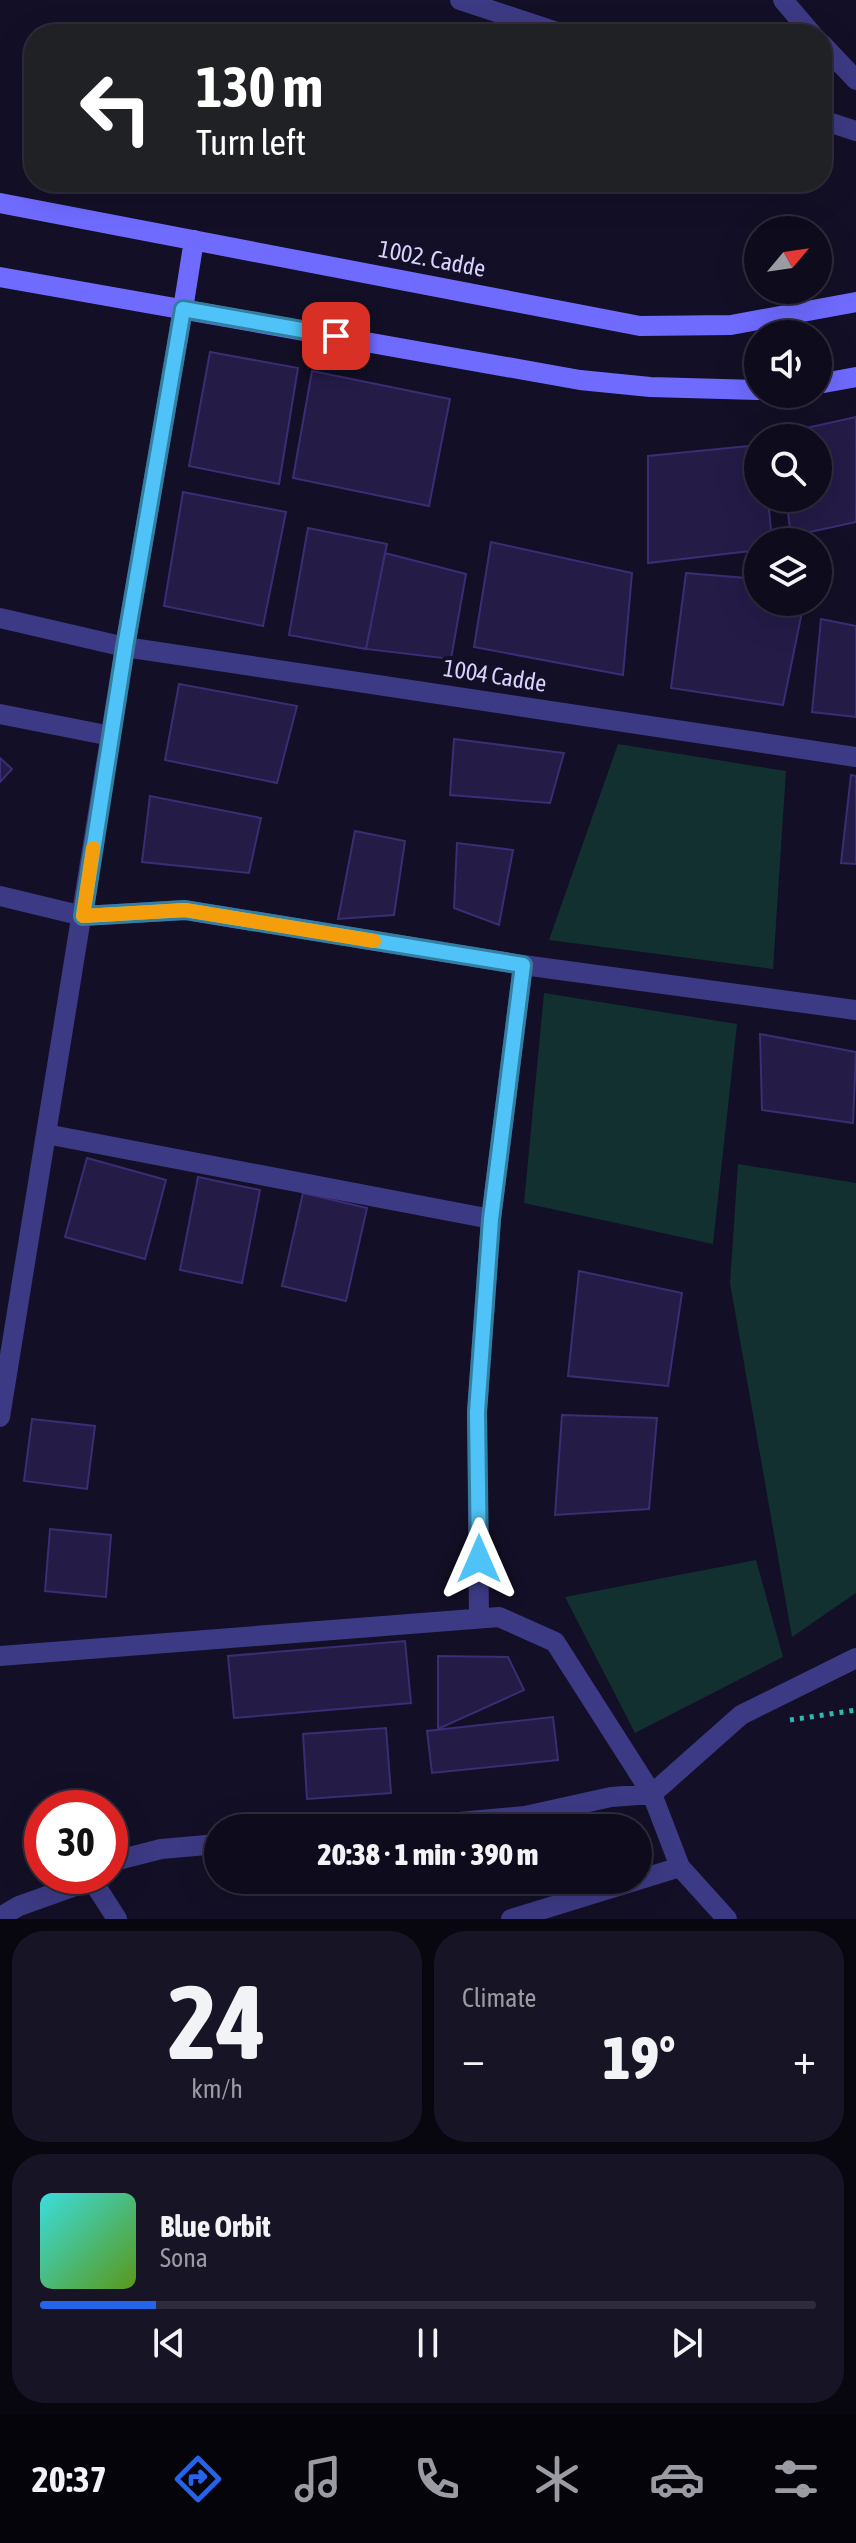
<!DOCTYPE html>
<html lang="en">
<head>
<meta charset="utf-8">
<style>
	body { margin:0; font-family:"Asap Condensed",sans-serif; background:#171425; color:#f1f3f6; height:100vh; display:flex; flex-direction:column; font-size:30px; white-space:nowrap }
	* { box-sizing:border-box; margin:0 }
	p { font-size:26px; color:#9b9ba3 }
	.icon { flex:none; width:44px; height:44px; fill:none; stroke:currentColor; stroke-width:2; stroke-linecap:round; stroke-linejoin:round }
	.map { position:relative; height:1919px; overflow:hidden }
	.sheet { display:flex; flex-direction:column; gap:12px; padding:12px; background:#08060f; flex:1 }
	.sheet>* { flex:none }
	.banner { position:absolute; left:24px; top:24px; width:808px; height:168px; border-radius:32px; box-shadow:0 8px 32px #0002,0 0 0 2px #2e2b3b; background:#202124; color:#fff; overflow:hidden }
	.needle { width:52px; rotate:61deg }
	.fabs { position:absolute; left:744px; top:216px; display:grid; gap:16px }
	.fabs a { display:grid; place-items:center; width:88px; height:88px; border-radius:50%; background:#0e0b1c; box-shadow:0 8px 32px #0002,0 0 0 2px #2e2b3b; font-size:40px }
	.speed { position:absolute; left:24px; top:1790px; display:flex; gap:16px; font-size:40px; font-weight:700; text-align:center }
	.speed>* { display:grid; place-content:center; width:104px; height:104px; border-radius:50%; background:#0e0b1c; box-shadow:0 8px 32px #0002,0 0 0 2px #2e2b3b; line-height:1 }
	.speed .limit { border:12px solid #d22; background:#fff; color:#111 }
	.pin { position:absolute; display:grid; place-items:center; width:68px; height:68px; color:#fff; margin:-34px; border-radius:16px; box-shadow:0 4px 12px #0006 }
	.me { position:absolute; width:88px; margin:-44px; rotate:0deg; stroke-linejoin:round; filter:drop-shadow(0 0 6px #0008) }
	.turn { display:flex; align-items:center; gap:28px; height:168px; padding:0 40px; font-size:36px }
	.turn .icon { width:104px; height:104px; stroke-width:2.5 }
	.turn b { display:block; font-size:56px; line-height:68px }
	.big { font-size:60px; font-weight:800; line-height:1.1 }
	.sheet .card { flex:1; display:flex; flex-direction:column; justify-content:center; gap:12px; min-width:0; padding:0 28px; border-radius:32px; background:#171425 }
	.sheet .dial { align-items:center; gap:0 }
	.dial b { font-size:104px; line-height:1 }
	.song { display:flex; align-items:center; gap:24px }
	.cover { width:96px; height:96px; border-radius:12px; background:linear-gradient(135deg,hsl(180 70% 55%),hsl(90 70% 35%)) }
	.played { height:8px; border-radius:4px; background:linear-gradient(90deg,#2563eb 15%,#2e2b3b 15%) }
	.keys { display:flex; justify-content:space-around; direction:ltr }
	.heat { display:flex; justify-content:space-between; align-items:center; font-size:44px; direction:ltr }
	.sheet .tiles { flex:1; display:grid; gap:12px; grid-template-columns:1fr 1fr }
	.card:last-child { grid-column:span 2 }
	.trip { position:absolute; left:204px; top:1814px; width:448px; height:80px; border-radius:40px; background:#0e0b1c; box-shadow:0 8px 32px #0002,0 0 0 2px #2e2b3b; font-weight:800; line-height:80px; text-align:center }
	.tabs { display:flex; height:128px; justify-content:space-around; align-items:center; background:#06040b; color:#9b9ba3 }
	.tabs .icon { width:56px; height:56px }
	.tabs .selected { color:#2563eb }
	.tabs b { font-size:36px; color:#f1f3f6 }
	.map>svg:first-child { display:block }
	.green { fill:#12302f }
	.building { fill:#241b47; stroke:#3b2d73; stroke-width:2 }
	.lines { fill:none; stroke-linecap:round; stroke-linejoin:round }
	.path { stroke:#2fb8b0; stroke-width:5; stroke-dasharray:4 6; stroke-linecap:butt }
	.minor { stroke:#3d3a85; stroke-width:20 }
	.secondary { stroke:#6f6bff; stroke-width:20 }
	.route-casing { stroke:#337fa1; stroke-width:20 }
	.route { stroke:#4fc3f7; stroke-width:14 }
	.slow { stroke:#f59e0b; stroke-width:14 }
	.labels { text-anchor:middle; stroke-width:8; stroke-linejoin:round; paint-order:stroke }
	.street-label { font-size:24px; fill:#d9d4ff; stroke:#130f26 }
</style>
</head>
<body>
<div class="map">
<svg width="856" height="1919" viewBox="0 0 856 1919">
	<rect width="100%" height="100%" fill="#130f26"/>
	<path class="green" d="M618 744 786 771 773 969 549 940Z
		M544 993 737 1024 713 1244 524 1203Z
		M738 1164 856 1183V1593L792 1637 730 1283Z
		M756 1560 783 1657 635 1733 565 1597Z"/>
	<path class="building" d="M210 352 298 368 279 484 189 466Z
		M312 371 450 399 429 506 293 478Z
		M856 417V522L791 536 786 498H818V438H779V434Z
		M758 445V498H768L772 542H758V550L648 563V456Z
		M183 492 286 512 263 626 164 606Z
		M308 528 387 544 366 649 289 635Z
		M491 542 632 573 623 675 474 647Z
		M385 553 466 574 451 659 366 649Z
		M686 573 758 579V602H804L783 705 671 688Z
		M821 619 856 626V717L812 712Z
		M179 684 297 706 277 783 165 760Z
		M454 739 564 753 550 803 450 795Z
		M0 758 12 769 0 782Z
		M851 775 856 776V864L841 863Z
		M150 796 261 818 249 873 142 862Z
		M355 831 405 841 394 915 338 919Z
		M457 843 513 850 499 925 454 908Z
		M760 1034 856 1052 853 1123 762 1110Z
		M87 1158 166 1180 145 1259 65 1237Z
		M198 1177 260 1190 242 1283 180 1270Z
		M303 1193 367 1208 346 1301 282 1286Z
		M579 1271 682 1293 668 1386 568 1376Z
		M562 1415 657 1418 649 1509 555 1515Z
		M32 1419 95 1426 87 1489 24 1481Z
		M50 1529 111 1535 106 1597 45 1591Z
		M405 1641 411 1703 234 1718 228 1656Z
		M438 1656 508 1657 524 1690 438 1729Z
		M553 1717 558 1760 432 1773 427 1731Z
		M386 1728 391 1793 307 1799 303 1734Z"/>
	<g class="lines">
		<path class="path" d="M790 1720 856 1710"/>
		<path class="minor" d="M460 0 563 34
			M783 0 812 34
			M822 44 856 80
			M822 120 856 131
			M0 618 125 647 856 757
			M0 714 111 736
			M0 896 83 916 185 910 523 965 856 1010
			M46 1134 491 1219
			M0 1417 125 647 183 309
			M479 1618 477 1412 491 1219 523 965
			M0 1656 499 1617 555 1642 652 1794 680 1867 727 1919
			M394 1828 525 1816 611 1797 652 1794 741 1715 856 1658
			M110 1862 161 1849 218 1844
			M92 1880 117 1919
			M638 1880 680 1867
			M0 1917 19 1906 92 1880 95 1876
			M511 1919 638 1880"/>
		<path class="secondary" d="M0 203 640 326 731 325 856 302
			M0 277 580 380 650 387 758 390
			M183 309 194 240
			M818 384 856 377"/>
	</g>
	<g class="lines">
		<g class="route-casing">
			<path id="route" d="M336 336 183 309 125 647 83 916 185 910 523 965 491 1219 477 1412 479 1559"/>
		</g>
		<use href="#route" class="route"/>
		<path class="slow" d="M93 848 83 916 185 910 374 941"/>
	</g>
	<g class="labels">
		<g class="street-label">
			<text transform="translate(432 259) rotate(11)" y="8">1002. Cadde</text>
			<text transform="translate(495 676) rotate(9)" y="8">1004 Cadde</text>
		</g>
	</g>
</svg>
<div class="fabs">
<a><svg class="needle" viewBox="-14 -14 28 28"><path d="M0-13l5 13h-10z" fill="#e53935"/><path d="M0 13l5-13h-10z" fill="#9b9ba3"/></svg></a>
<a><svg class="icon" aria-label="sound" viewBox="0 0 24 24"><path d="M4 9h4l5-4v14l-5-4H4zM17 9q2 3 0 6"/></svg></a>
<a><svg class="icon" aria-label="search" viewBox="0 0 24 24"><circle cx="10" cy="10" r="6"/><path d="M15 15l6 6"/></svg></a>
<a><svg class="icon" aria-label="layers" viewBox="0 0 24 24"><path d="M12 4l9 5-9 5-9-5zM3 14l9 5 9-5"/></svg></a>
</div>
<div class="speed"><div class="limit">30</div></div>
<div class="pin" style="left:336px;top:336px;background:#d93025"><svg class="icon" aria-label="arrive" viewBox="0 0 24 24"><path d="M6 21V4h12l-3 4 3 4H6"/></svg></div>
<svg class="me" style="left:479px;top:1559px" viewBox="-20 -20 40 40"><path d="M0-17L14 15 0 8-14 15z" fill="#4fc3f7" stroke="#fff" stroke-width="4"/></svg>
<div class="trip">20:38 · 1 min · 390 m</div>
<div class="banner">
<div class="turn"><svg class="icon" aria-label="left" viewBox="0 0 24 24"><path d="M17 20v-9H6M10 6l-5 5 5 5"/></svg><div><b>130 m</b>Turn left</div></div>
</div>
</div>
<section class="sheet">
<div class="tiles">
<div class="card dial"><b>24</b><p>km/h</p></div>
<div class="card"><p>Climate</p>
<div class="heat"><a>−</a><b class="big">19°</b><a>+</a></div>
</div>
<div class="card">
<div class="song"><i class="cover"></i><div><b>Blue Orbit</b><p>Sona</p></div></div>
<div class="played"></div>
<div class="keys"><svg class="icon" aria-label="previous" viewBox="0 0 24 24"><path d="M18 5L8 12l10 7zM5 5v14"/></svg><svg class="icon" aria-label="pause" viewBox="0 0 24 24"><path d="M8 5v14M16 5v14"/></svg><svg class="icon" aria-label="next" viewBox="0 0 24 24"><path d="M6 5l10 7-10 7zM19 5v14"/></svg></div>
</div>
</div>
</section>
<nav class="tabs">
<b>20:37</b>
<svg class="icon selected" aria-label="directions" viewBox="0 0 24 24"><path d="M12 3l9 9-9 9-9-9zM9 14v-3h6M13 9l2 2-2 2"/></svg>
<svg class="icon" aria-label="music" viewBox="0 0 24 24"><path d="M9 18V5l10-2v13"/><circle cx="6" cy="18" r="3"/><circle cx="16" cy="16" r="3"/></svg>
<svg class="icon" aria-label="phone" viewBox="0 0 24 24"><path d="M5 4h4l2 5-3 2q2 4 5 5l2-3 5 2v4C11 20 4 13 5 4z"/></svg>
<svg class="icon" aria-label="climate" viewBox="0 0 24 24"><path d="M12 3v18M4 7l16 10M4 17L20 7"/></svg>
<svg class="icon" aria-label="car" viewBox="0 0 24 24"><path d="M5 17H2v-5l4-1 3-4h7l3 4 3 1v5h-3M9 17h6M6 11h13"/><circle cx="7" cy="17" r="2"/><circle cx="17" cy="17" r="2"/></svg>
<svg class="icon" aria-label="filters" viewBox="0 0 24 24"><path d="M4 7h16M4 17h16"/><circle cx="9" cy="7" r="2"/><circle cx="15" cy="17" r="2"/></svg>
</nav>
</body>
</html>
